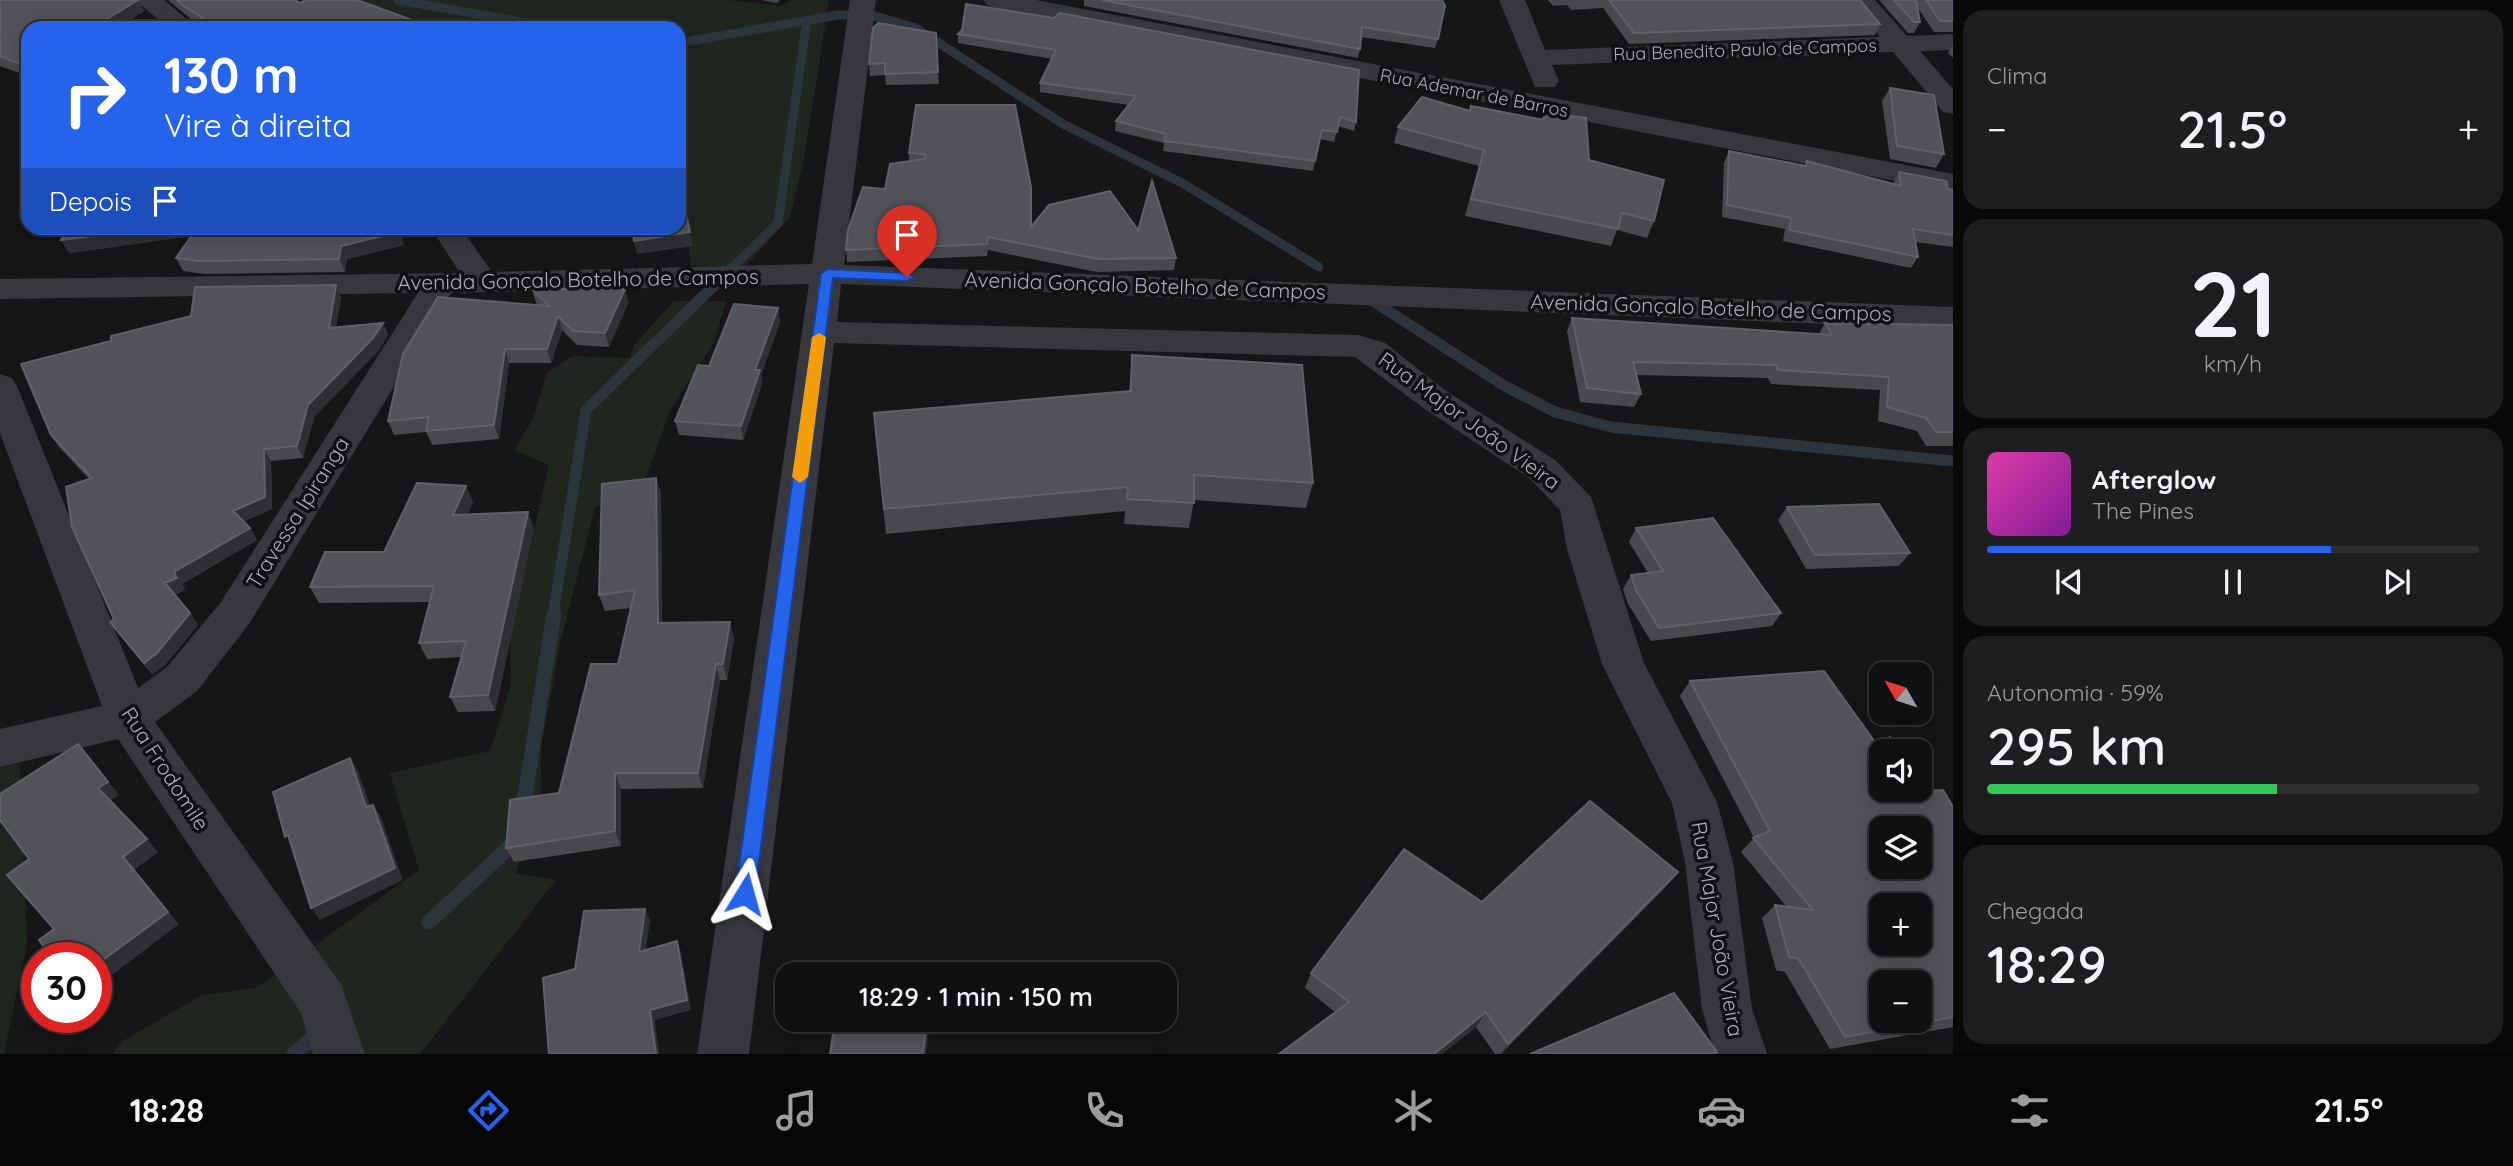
<!DOCTYPE html>
<html lang="pt">
<head>
<meta charset="utf-8">
<style>
	body { margin:0; font-family:Quicksand,sans-serif; background:#1e1e20; color:#f1f3f6; height:100vh; display:flex; flex-direction:column; font-size:26px; white-space:nowrap }
	* { box-sizing:border-box; margin:0 }
	p { font-size:23px; color:#9c9d9f }
	.icon { flex:none; width:38px; height:38px; fill:none; stroke:currentColor; stroke-width:2; stroke-linecap:round; stroke-linejoin:round }
	.map { position:relative; flex:1; overflow:hidden }
	.drawer { display:flex; flex-direction:column; gap:10px; padding:10px; background:#09090a; width:560px }
	.drawer>* { flex:none }
	.guide { position:absolute; left:21px; top:21px; width:665px; height:214px; border-radius:21px; box-shadow:0 4px 18px #0003,0 0 0 2px #303032; background:#2563eb; color:#fff; overflow:hidden }
	.needle { width:46px; rotate:309deg }
	.fabs { position:absolute; left:1869px; top:662px; display:grid; gap:14px }
	.fabs a { display:grid; place-items:center; width:63px; height:63px; border-radius:14px; background:#101012; box-shadow:0 4px 18px #0003,0 0 0 2px #303032; font-size:35px }
	.speed { position:absolute; left:21px; top:942px; display:flex; gap:14px; font-size:35px; font-weight:700; text-align:center }
	.speed>* { display:grid; place-content:center; width:91px; height:91px; border-radius:50%; background:#101012; box-shadow:0 4px 18px #0003,0 0 0 2px #303032; line-height:1 }
	.speed .limit { border:10px solid #d22; background:#fff; color:#111 }
	.pin { position:absolute; display:grid; place-items:center; width:60px; height:60px; color:#fff; margin:-72px -30px; border-radius:50% 50% 50% 0; rotate:-45deg; box-shadow:0 0 7px #0007 }
	.pin .icon { rotate:45deg }
	.me { position:absolute; width:77px; margin:-38px; rotate:8deg; stroke-linejoin:round; filter:drop-shadow(0 0 5px #0008) }
	.turn { display:flex; align-items:center; gap:24px; height:147px; padding:0 28px; font-size:32px }
	.turn .icon { width:91px; height:91px; stroke-width:2.5 }
	.turn b { display:block; font-size:49px; line-height:60px }
	.then { display:flex; align-items:center; height:66px; padding:0 28px; background:#0003; gap:14px; font-size:26px }
	.big { font-size:52px; font-weight:600; line-height:1.1 }
	.drawer .widget { flex:1; display:flex; flex-direction:column; justify-content:center; gap:10px; min-width:0; padding:0 24px; border-radius:21px; background:#1e1e20 }
	.drawer .dial { align-items:center; gap:0 }
	.dial b { font-size:91px; line-height:1 }
	.song { display:flex; align-items:center; gap:21px }
	.cover { width:84px; height:84px; border-radius:10px; background:linear-gradient(135deg,hsl(320 70% 55%),hsl(290 70% 35%)) }
	.played { height:7px; border-radius:4px; background:linear-gradient(90deg,#2563eb 70%,#303032 70%) }
	.keys { display:flex; justify-content:space-around; direction:ltr }
	.heat { display:flex; justify-content:space-between; align-items:center; font-size:38px; direction:ltr }
	.charge { height:10px; border-radius:5px; background:linear-gradient(90deg,#34c759 59%,#303032 0) }
	.trip { position:absolute; left:775px; top:962px; width:402px; height:70px; border-radius:21px; background:#101012; box-shadow:0 4px 18px #0003,0 0 0 2px #303032; font-weight:600; line-height:70px; text-align:center }
	.tab-bar { display:flex; height:112px; justify-content:space-around; align-items:center; background:#060607; color:#9c9d9f }
	.tab-bar .icon { width:49px; height:49px }
	.tab-bar .current { color:#2563eb }
	.tab-bar b { font-size:32px; color:#f1f3f6 }
	main { display:flex; flex:1; min-height:0 }
	.map>svg:first-child { display:block }
	.green { fill:#1e261f }
	.lines { fill:none; stroke-linecap:round; stroke-linejoin:round }
	.stream-far2 { stroke:#2c353c; stroke-width:9 }
	.stream-far1 { stroke:#2c353c; stroke-width:11 }
	.stream { stroke:#2c353c; stroke-width:15 }
	.minor { fill:#37383d; fill-rule:evenodd }
	.wall { fill:#47494d }
	.shaded-wall { fill:#2f3033 }
	.building { fill:#525359; stroke:#5f6168; stroke-width:2; fill-rule:evenodd }
	.route { fill:#2563eb; stroke:#184099; stroke-width:2 }
	.slow { fill:#f59e0b }
	.labels { text-anchor:middle; stroke-width:7; stroke-linejoin:round; paint-order:stroke }
	.far-street-label { font-size:18px; fill:#a8adb8; stroke:#111113 }
	.street-label { font-size:21px; fill:#a8adb8; stroke:#111113 }
</style>
</head>
<body>
<main>
<div class="map">
<svg width="1953" height="1054" viewBox="0 0 1953 1054">
	<rect width="100%" height="100%" fill="#161618"/>
	<path class="green" d="M328 0H728L782 6 790 0H829L804 159 790 217 746 266H691L685 209H679V28H442L374 17Z
		M674 301H726L715 341 671 409 643 485 595 507 560 644 541 748V795L516 873 556 880 420 1054H112L123 1041 202 995 256 988 419 870 390 773 490 751 511 685 510 637 549 465 514 450 533 419 547 373 572 356 630 358 635 344Z
		M20 763 27 943 4 1054H0V767Z"/>
	<g class="lines">
		<path class="stream-far2" d="M398 0 555 28
			M679 43 838 15H871L916 28 1063 124 1184 184 1319 267
			M729 271 778 223 807 20"/>
		<path class="stream-far1" d="M1373 301 1503 385 1555 412 1611 427 1953 461
			M553 615 586 410 731 269"/>
		<path class="stream" d="M522 814 554 614
			M429 922 518 839
			M294 1054 320 1031"/>
		<path class="minor" d="M135 0H164L197 28H168Z
			M850 0H876L844 265 1953 307V329L841 284 837 322 1358 335 1385 343 1446 391 1555 460 1591 497 1644 663 1717 802 1733 862 1752 1009 1767 1054H1715L1702 1009 1685 862 1672 803 1602 664 1567 549 1560 510 1529 478 1422 407 1355 357 834 343 749 1054H697L809 284 451 293 249 624 197 691 155 722 341 984 365 1054H313L301 1013 118 739 0 767V729L102 706 0 433V374L12 378 17 386 138 688 167 667 221 602 418 293 0 299V279L460 273 431 228H461L492 272 812 264Z
			M983 0H1036L1953 174V192L996 8 987 5Z
			M1499 0H1525L1545 50 1880 37 1849 0H1875L1907 36 1953 34V50L1920 51 1953 89V114L1943 112 1893 52 1552 65 1559 81 1555 87H1535Z"/>
	</g>
	<path class="wall" d="M0 0 144 11 118 28H28V76L0 66Z
		M168 0H295L300 3 434 28H205L191 19Z
		M761 0H780L777 3Z
		M1084 0H1442L1438 39 1435 48 1361 37 1360 49 1358 58 1084 6Z
		M1548 0H1860L1880 24 1875 35 1629 44 1603 8 1571 10 1567 5 1553 6Z
		M1879 0H1953V32H1934L1918 8 1920 22 1914 33H1908Z
		M966 4 1356 122 1354 131 1338 126 1334 142 1320 139 1313 171 1163 151 1164 143 1115 131 1116 121 1129 105 1040 92V83L1052 59 958 43V34L962 30Z
		M873 28 938 72 939 84 886 85 885 75 870 76 869 64Z
		M1953 44V58L1948 53Z
		M1890 88 1944 154 1936 168 1890 159 1882 101Z
		M916 105 1031 227 1138 230 1176 258 1174 270 1097 272 988 250 987 256 847 262 846 250 885 189 909 161V153Z
		M1470 111 1541 120 1544 113 1589 160 1654 221 1647 238 1617 230 1611 246 1465 216 1479 166 1394 143 1398 127Z
		M1729 151 1805 166 1807 161 1893 184 1899 172 1948 189 1953 190V247L1915 242 1918 257 1911 268 1783 241 1785 229 1722 217 1724 163Z
		M69 228 404 245 347 259 345 272 205 274 183 271 176 258 191 236 69 253Z
		M532 289H625L628 303 609 347 577 345 562 330 551 363H509L499 439 432 445 426 432 394 435 388 421 538 305 536 303Z
		M341 297 336 327 383 323 388 335 379 350 314 417 303 458 271 461 272 509 244 521 250 528 257 540 182 584 185 590 174 595 190 613 198 625 165 665 152 674 119 634 114 619 89 479 59 447 51 435Z
		M1572 318 1819 334 1825 323 1953 325V446H1926L1917 431 1878 421 1880 390 1771 384 1768 378 1636 375 1641 394 1634 407 1580 402 1567 331Z
		M780 322 761 375 762 384 743 440 679 435 675 421Z
		M1132 355 1313 483 1306 508 1194 500 1189 528 1124 524 1125 511 886 534 876 438 1129 391Z
		M656 478 661 494 662 623 730 622 734 639 727 680H720L703 788 621 789V846L514 862 506 848 559 793 618 664 631 608 605 611 599 595Z
		M473 502 467 515 534 528 495 711 458 712 450 697 461 657 427 659 419 643 430 602 319 603 310 587 384 552Z
		M1787 507 1910 553 1899 566 1806 569 1778 520Z
		M1636 528 1781 613 1772 626 1651 641 1628 604 1623 589 1631 575 1648 573 1629 542Z
		M1690 681 1877 745 1924 791 1953 807V1027L1830 1049 1785 972 1776 970 1762 918 1775 905 1786 906 1741 852 1754 838 1680 696Z
		M1678 872 1665 888 1501 1054H1495L1476 1027 1442 1054H1279L1335 1012 1305 988 1311 973 1482 902Z"/>
	<path class="shaded-wall" d="M138 0H139L144 11 118 28H92Z
		M154 228H204L208 234 69 253 61 240Z
		M399 228 404 245 347 259 345 272 339 259 341 246Z
		M690 232 693 246 637 254 634 241Z
		M336 285 341 297 334 340 329 328Z
		M625 289 628 303 609 347 605 333Z
		M778 308 780 322 761 375 762 384 743 440 741 426 755 370Z
		M558 316 562 330 551 363 547 349Z
		M383 323 388 335 379 350 314 417 303 458 297 446 308 405Z
		M505 349 509 363 499 439 494 425Z
		M264 449 271 461 272 509 241 523 233 511Z
		M656 478 661 494 662 639 658 623Z
		M466 486 473 502 460 531 453 515Z
		M528 512 534 528 495 711 488 695Z
		M250 528 257 540 182 584 185 590 173 595 165 583 174 572Z
		M190 613 198 625 165 665 152 674 144 663Z
		M730 622 734 639 727 680 723 664Z
		M716 664 720 680 703 788 698 773Z
		M78 744 89 757 119 795 110 801 98 788Z
		M350 758 358 771 375 820 366 807Z
		M615 773 621 789V846L615 831Z
		M373 805 381 817 403 880 320 920 311 908Z
		M147 839 158 852 134 870 179 924 96 987V965L123 857Z
		M1678 872 1665 888 1500 1054 1508 1044Z
		M645 909 650 920 644 963 639 952Z
		M677 941 681 952 691 1010 655 1020 659 1054H656L650 1010Z
		M1486 1012 1476 1027 1442 1054H1434Z
		M927 1020H928L929 1029 926 1054H923Z"/>
	<path class="building" d="M0 0H138L92 28H28V67L0 56Z
		M177 0H295L300 3 306 0H357L434 28H219L185 7Z
		M1102 0H1442L1445 6 1438 39 1362 27 1360 49Z
		M1609 0H1860L1880 24 1634 33Z
		M1894 0H1916L1920 22H1914Z
		M1926 0H1953V21H1940Z
		M966 4 1054 18 1060 13 1359 70 1356 122 1340 117 1337 132 1322 130 1315 161 1164 141 1166 134 1116 121 1136 96 1040 83 1056 50 958 34 962 30Z
		M878 23 936 33 938 72 885 74V63L869 64 873 28Z
		M1890 88 1934 95 1944 154 1897 146Z
		M1422 97 1470 111 1471 106 1544 120V113L1586 118 1589 160 1664 180 1654 221 1622 213 1618 229 1471 199 1484 150 1398 127Z
		M916 105H1015L1031 187V227L1049 205 1110 191 1138 230 1152 181 1176 258 1098 259 988 237 987 244 846 250 848 230 863 187 885 189 890 164 925 159V154L909 153Z
		M1729 151 1806 166 1807 161 1901 186 1899 172 1946 181 1948 189 1953 190V235L1913 229 1918 257 1789 230 1791 218 1727 205Z
		M679 195H682L690 232 634 241 632 228H679Z
		M69 228H154L61 240Z
		M197 228H398L399 232 341 246 339 259 199 261 176 258Z
		M336 285 329 328 383 323 373 338 308 405 297 446 264 449 265 497 233 511 250 528 174 572 177 578 165 583 190 613 157 653 144 663 110 622 114 619 72 527 66 487 92 478 51 435 21 364 111 341V336L191 316 195 287Z
		M532 289H625L605 333 573 331 558 316 547 349H505L494 425 426 431 429 417 388 421 403 354 438 297 549 306Z
		M734 304 778 308 755 370H760L741 426 675 421 698 365 709 366Z
		M1572 318 1832 335 1825 323 1953 325V432H1936L1926 418 1887 407 1889 377 1778 370 1776 365 1633 362 1641 394 1587 388Z
		M1132 355 1302 365 1313 483 1194 475V503L1127 499 1128 487 884 509 874 413 1131 391Z
		M656 478 658 623 730 622 723 664H716L698 773H615V831L506 848 510 800 559 793 591 664H618L635 590 599 595 602 484Z
		M417 483 466 486 453 515 528 512 488 695 450 697 466 641 419 643 434 586 310 587 325 552H384Z
		M1879 504 1910 553 1815 555 1787 507Z
		M1713 518 1781 613 1659 628 1636 590 1631 575 1663 571 1636 528Z
		M1824 671 1877 745 1890 737 1898 751H1881V789H1920V784L1924 791 1943 790 1953 807V1017L1845 1037 1799 959 1789 957 1775 905 1813 910 1753 838 1770 831 1690 681ZM1881 828H1920V866H1881ZM1881 905H1920V943H1881ZM1881 982H1920V1020H1881Z
		M78 744 108 782 98 788 147 839 123 857 168 912 96 965V957H51L39 940 54 929 7 875 29 859 0 820V794Z
		M350 758 366 807 373 805 395 868 311 908 288 835 285 837 273 792Z
		M1590 801 1678 872 1508 1044 1486 1012 1434 1054H1279L1349 1002 1311 973 1404 849 1482 902Z
		M645 909 639 952 677 941 687 1000 650 1010 656 1054H549L543 978 575 969 584 911Z
		M1674 993 1717 1052 1713 1054H1530Z
		M835 1020H927L923 1054H830Z"/>
	<path class="route" d="M827 269 907 273 914 277 907 281 833 278 755 894 752 900 745 903 738 900 735 894 821 274Z"/>
	<path class="slow" d="M819 333 826 337 808 477 800 483 792 477 812 337Z"/>
	<g class="labels">
		<g class="far-street-label">
			<text transform="translate(1745 50) rotate(-2)" y="6">Rua Benedito Paulo de Campos</text>
			<text transform="translate(1474 93) rotate(11)" y="6">Rua Ademar de Barros</text>
		</g>
		<g class="street-label">
			<text transform="translate(578 280) rotate(-1)" y="7">Avenida Gonçalo Botelho de Campos</text>
			<text transform="translate(1145 286) rotate(2)" y="7">Avenida Gonçalo Botelho de Campos</text>
			<text transform="translate(1711 308) rotate(2)" y="7">Avenida Gonçalo Botelho de Campos</text>
			<text transform="translate(1469 421) rotate(36)" y="7">Rua Major João Vieira</text>
			<text transform="translate(298 513) rotate(-58)" y="7">Travessa Ipiranga</text>
			<text transform="translate(165 769) rotate(57)" y="7">Rua Frodomile</text>
			<text transform="translate(1717 929) rotate(80)" y="7">Rua Major João Vieira</text>
		</g>
	</g>
</svg>
<div class="fabs">
<a><svg class="needle" viewBox="-14 -14 28 28"><path d="M0-13l5 13h-10z" fill="#e53935"/><path d="M0 13l5-13h-10z" fill="#9c9d9f"/></svg></a>
<a><svg class="icon" aria-label="sound" viewBox="0 0 24 24"><path d="M4 9h4l5-4v14l-5-4H4zM17 9q2 3 0 6"/></svg></a>
<a><svg class="icon" aria-label="layers" viewBox="0 0 24 24"><path d="M12 4l9 5-9 5-9-5zM3 14l9 5 9-5"/></svg></a>
<a>+</a>
<a>−</a>
</div>
<div class="speed"><div class="limit">30</div></div>
<div class="pin" style="left:907px;top:277px;background:#d93025"><svg class="icon" aria-label="arrive" viewBox="0 0 24 24"><path d="M6 21V4h12l-3 4 3 4H6"/></svg></div>
<svg class="me" style="left:745px;top:894px" viewBox="-20 -20 40 40"><path d="M0-17L14 15 0 8-14 15z" fill="#2563eb" stroke="#fff" stroke-width="4"/></svg>
<div class="trip">18:29 · 1 min · 150 m</div>
<div class="guide">
<div class="turn"><svg class="icon" aria-label="right" viewBox="0 0 24 24"><path d="M7 20v-9h11M14 6l5 5-5 5"/></svg><div><b>130 m</b>Vire à direita</div></div>
<div class="then">Depois<svg class="icon" aria-label="arrive" viewBox="0 0 24 24"><path d="M6 21V4h12l-3 4 3 4H6"/></svg></div>
</div>
</div>
<section class="drawer">
<div class="widget"><p>Clima</p>
<div class="heat"><a>−</a><b class="big">21.5°</b><a>+</a></div>
</div>
<div class="widget dial"><b>21</b><p>km/h</p></div>
<div class="widget">
<div class="song"><i class="cover"></i><div><b>Afterglow</b><p>The Pines</p></div></div>
<div class="played"></div>
<div class="keys"><svg class="icon" aria-label="previous" viewBox="0 0 24 24"><path d="M18 5L8 12l10 7zM5 5v14"/></svg><svg class="icon" aria-label="pause" viewBox="0 0 24 24"><path d="M8 5v14M16 5v14"/></svg><svg class="icon" aria-label="next" viewBox="0 0 24 24"><path d="M6 5l10 7-10 7zM19 5v14"/></svg></div>
</div>
<div class="widget"><p>Autonomia · 59%</p><b class="big">295 km</b><div class="charge"></div></div>
<div class="widget"><p>Chegada</p><b class="big">18:29</b></div>
</section>
</main>
<nav class="tab-bar">
<b>18:28</b>
<svg class="icon current" aria-label="directions" viewBox="0 0 24 24"><path d="M12 3l9 9-9 9-9-9zM9 14v-3h6M13 9l2 2-2 2"/></svg>
<svg class="icon" aria-label="music" viewBox="0 0 24 24"><path d="M9 18V5l10-2v13"/><circle cx="6" cy="18" r="3"/><circle cx="16" cy="16" r="3"/></svg>
<svg class="icon" aria-label="phone" viewBox="0 0 24 24"><path d="M5 4h4l2 5-3 2q2 4 5 5l2-3 5 2v4C11 20 4 13 5 4z"/></svg>
<svg class="icon" aria-label="climate" viewBox="0 0 24 24"><path d="M12 3v18M4 7l16 10M4 17L20 7"/></svg>
<svg class="icon" aria-label="car" viewBox="0 0 24 24"><path d="M5 17H2v-5l4-1 3-4h7l3 4 3 1v5h-3M9 17h6M6 11h13"/><circle cx="7" cy="17" r="2"/><circle cx="17" cy="17" r="2"/></svg>
<svg class="icon" aria-label="filters" viewBox="0 0 24 24"><path d="M4 7h16M4 17h16"/><circle cx="9" cy="7" r="2"/><circle cx="15" cy="17" r="2"/></svg>
<b>21.5°</b>
</nav>
</body>
</html>
